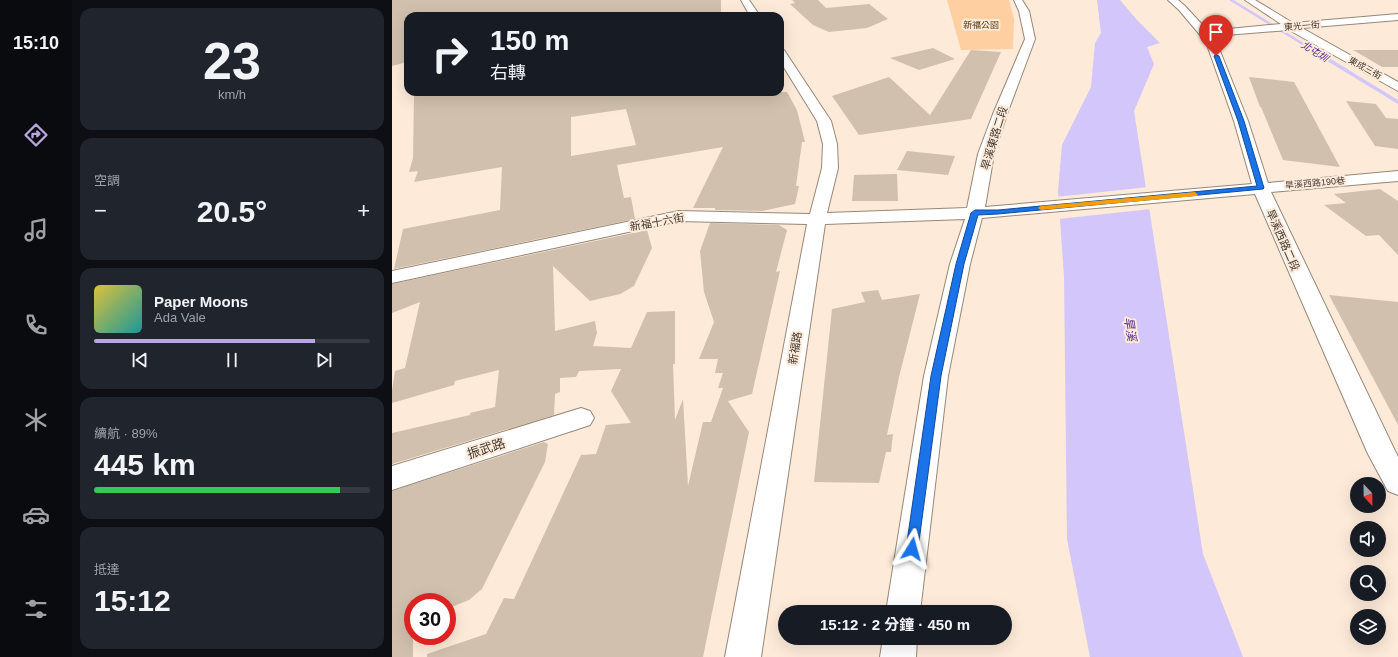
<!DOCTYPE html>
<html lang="zh-TW">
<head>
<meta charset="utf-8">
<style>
	body { margin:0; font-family:Arial,"Noto Sans TC",sans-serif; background:#20242c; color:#f1f3f6; height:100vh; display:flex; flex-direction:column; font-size:15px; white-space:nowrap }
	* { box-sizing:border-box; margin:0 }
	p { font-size:13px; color:#9ea1a6 }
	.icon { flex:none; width:22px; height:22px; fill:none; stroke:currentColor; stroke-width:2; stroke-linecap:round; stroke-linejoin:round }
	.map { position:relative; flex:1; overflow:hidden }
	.side { display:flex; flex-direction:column; gap:8px; padding:8px; background:#0d0f14; width:320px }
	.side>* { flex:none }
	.guide { position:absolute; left:12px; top:12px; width:380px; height:84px; border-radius:12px; box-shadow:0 4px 16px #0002; background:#171b24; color:#f1f3f6; overflow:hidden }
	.needle { width:26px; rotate:158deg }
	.controls { position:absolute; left:958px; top:477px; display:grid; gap:8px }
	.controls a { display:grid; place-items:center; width:36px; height:36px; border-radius:50%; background:#171b24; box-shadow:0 4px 16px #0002; font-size:20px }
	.speed { position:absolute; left:12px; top:593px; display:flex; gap:8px; font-size:20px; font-weight:700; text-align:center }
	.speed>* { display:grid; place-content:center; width:52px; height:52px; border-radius:50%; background:#171b24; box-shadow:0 4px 16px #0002; line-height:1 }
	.speed .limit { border:6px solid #d22; background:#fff; color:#111 }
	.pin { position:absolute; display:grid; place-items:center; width:34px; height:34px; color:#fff; margin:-41px -17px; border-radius:50% 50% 50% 0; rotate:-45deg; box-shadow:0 0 4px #0007 }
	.pin .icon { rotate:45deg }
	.me { position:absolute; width:44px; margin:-22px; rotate:8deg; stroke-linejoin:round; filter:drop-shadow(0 0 3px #0008) }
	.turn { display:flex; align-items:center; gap:14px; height:84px; padding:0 20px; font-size:18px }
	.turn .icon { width:52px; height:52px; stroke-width:2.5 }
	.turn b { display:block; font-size:28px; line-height:34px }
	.big { font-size:30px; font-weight:700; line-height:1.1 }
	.side .widget { flex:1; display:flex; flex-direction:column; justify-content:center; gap:6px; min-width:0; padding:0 14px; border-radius:12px; background:#20242c }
	.side .dial { align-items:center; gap:0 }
	.dial b { font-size:52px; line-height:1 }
	.song { display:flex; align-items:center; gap:12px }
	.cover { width:48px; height:48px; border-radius:6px; background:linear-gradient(135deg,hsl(50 70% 55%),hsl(180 70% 35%)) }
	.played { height:4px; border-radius:2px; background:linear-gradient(90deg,#b9a6df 80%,#363941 80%) }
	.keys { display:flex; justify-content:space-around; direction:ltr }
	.heat { display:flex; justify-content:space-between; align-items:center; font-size:22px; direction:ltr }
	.charge { height:6px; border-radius:3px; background:linear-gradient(90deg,#34c759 89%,#363941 0) }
	.trip { position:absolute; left:386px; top:605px; width:234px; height:40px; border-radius:20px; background:#171b24; box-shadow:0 4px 16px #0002; font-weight:700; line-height:40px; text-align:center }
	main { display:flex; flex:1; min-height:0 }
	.dock { display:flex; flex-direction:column; width:72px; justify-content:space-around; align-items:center; background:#090b0e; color:#9ea1a6 }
	.dock .icon { width:28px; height:28px }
	.dock .selected { color:#b9a6df }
	.dock b { font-size:18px; color:#f1f3f6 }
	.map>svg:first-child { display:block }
	.green { fill:#fecfa0 }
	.water { fill:#d2c6fb }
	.pier { fill:#fdead9 }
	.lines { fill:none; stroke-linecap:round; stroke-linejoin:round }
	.stream-far1 { stroke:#d2c6fb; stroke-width:2.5 }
	.stream { stroke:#d2c6fb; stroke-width:3.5 }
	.canal { fill:#d2c6fb; fill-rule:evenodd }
	.building { fill:#d1c0ae; fill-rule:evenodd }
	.minor-casing { stroke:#978777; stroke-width:2 }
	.minor { fill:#fff; fill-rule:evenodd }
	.route { fill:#1a73e8; stroke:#114b97 }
	.slow { fill:#f59e0b }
	.labels { text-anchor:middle; stroke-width:4; stroke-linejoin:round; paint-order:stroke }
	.far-park-label { font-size:9px; fill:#533716; stroke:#fdead9 }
	.far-street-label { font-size:9px; fill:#423b34; stroke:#fdead9 }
	.far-water-label { font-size:10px; font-style:italic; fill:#512c8e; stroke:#fdead9 }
	.street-label { font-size:11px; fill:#423b34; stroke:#fdead9 }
	.water-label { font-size:12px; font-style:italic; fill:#512c8e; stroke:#fdead9 }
	.near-street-label { font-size:13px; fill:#423b34; stroke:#fdead9 }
</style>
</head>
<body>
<main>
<nav class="dock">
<b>15:10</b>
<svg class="icon selected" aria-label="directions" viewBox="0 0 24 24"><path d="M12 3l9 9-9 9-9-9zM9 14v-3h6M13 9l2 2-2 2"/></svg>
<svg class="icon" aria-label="music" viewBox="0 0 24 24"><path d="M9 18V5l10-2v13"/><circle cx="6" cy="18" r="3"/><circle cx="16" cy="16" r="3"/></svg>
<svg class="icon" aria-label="phone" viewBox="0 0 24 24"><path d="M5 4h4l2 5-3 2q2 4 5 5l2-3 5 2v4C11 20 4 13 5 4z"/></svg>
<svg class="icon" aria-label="climate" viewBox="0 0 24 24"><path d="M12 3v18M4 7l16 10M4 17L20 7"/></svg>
<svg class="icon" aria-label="car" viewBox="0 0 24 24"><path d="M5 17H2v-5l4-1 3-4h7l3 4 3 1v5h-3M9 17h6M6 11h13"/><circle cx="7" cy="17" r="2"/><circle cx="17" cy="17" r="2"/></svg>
<svg class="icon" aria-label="filters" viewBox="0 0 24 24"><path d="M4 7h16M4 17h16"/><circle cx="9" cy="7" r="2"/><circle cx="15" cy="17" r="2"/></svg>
</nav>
<section class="side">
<div class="widget dial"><b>23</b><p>km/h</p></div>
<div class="widget"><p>空調</p>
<div class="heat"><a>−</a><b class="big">20.5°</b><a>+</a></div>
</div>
<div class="widget">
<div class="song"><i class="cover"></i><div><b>Paper Moons</b><p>Ada Vale</p></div></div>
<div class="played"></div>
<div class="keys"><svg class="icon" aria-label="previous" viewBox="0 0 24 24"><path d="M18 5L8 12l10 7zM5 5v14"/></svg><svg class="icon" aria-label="pause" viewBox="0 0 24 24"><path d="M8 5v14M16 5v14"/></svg><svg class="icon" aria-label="next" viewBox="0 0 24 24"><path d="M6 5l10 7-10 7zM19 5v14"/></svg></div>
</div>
<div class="widget"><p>續航 · 89%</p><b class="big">445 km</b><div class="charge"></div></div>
<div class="widget"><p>抵達</p><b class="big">15:12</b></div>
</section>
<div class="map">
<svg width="1006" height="657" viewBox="0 0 1006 657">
	<rect width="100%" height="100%" fill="#fdead9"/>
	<path class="green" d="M555 0H617L622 19 621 49 569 50Z"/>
	<path class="water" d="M705 0H728L745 20 768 43 755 47 762 64 742 111 811 554 851 657H698L675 539 672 276 666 191 670 145 699 87 703 43 709 33Z"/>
	<path class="pier" d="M756 187 759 209 666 219 664 197Z"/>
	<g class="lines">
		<path class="stream-far1" d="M839 0 934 58"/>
		<path class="stream" d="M932 57 1006 102"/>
		<path class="canal" d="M286 0 300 1 306 10 300 16H289L296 9 293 5Z"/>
	</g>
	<path class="building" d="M0 0H329V16H314L310 12 278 16H16L15 62 0 66Z
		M400 0H426L434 8 477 4 496 19 475 28 437 32 421 25 398 4 403 3Z
		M541 48 563 59 527 70 498 58Z
		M579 50 609 52 579 119 467 135 440 96 497 77 538 115Z
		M961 50H1006V67H990Z
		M857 77 902 82 948 167 891 160 869 107H868Z
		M42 92H395L405 110 413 142H410L404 186H407L403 204 370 211 323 210V208H301L331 147 225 165 232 198 239 197 243 219 2 269 11 229 108 210 110 167 22 182 26 171 17 172 21 158 22 95ZM234 109 244 145 179 156V117Z
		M954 101 984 104 994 118 1006 119V149L983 146Z
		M515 151 563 156 556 175 505 170Z
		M505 174 506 201H460L462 175Z
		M988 189 1006 201V255L987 235 974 236 932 205 954 203 942 194Z
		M318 223 387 225 395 230 384 272 388 271 360 394 336 401 357 432 311 657H35V654L94 634 112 598 122 599 189 455 204 454 214 425 239 423 219 391 229 369 187 371 184 377 168 378V392L163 394 162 415 0 464V433L78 415V413L103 407 107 370 63 381 62 385 0 403V391L3 371 13 368 28 302 0 313V284L255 230 260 248 242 286 228 294 198 301 161 266 163 331 203 321 205 333 201 346 239 348 255 312 283 311V364H281L283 420 291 399 296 486 311 422H319L331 388H326L331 373H323L326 359H307L322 322 312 292 308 251Z
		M486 290 490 300 528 294 507 377 495 435 501 434 499 452H494L487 483 422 482 440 309 473 302 469 292Z
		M937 295 1006 302V425Z
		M152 442 156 444 153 462 90 589 77 600 55 609V602H21V657H0V491Z"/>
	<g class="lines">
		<g class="minor-casing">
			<path id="minor" d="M349 0H357L368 16H358Z
				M622 0H630L637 11 643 39 615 114 602 154 593 207 860 184 842 121 814 42 787 10 776 0H786L793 6 816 31 889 24 853 0H863L901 23 1006 14V20L910 28 1006 82V91L897 30 821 36 824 41 856 121 876 183 1006 171V181L879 192 1006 457V495L996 491 976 454 863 194 590 218 578 264 556 376 528 612H494L532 376 558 264 573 219 433 224 369 657H333L415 224 287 221 0 283V271L287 211 418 214 430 168 431 144 425 121 388 61V49L392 50 439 121 445 144 446 168 435 213 575 208 586 154 601 114 633 39 627 11Z
				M189 408 198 411 202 418 198 425 0 490V466Z
				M491 638H525L524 657H488Z"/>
		</g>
		<use href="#minor" class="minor"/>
	</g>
	<path class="route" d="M824 55 827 56 852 121 872 188 871 189 606 214 586 215 572 264 549 376 526 549 524 553 520 555 515 553 514 549 539 376 564 264 579 213 583 210H606L865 186 846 121 822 56Z"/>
	<path class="slow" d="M803 192 806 195 805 196 649 210 646 208 649 206Z"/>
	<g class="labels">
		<g class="far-park-label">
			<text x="589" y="28">新福公園</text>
		</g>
		<g class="far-street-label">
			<text transform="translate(910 26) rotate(-5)" y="3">東光一街</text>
			<text transform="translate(973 68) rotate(29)" y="3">東成三街</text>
			<text transform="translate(923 183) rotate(-5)" y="3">旱溪西路190巷</text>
		</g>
		<g class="far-water-label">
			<text transform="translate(923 51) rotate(32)" y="4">北屯圳</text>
		</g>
		<g class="street-label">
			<text transform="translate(602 138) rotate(-73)" y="4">旱溪東路二段</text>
			<text transform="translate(265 222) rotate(-10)" y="4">新福十六街</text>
			<text transform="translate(891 240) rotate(66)" y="4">旱溪西路二段</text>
			<text transform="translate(403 348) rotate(-81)" y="4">新福路</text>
		</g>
		<g class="water-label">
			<text transform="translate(738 329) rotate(81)" y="4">旱溪</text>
		</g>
		<g class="near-street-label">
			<text transform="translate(94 448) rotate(-18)" y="5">振武路</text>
		</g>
	</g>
</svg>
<div class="controls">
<a><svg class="needle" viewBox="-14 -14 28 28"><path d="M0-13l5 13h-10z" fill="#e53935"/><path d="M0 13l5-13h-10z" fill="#9ea1a6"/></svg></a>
<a><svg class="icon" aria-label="sound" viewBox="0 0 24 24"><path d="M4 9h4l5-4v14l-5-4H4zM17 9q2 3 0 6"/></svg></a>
<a><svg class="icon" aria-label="search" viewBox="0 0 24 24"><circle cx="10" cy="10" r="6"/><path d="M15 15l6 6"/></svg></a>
<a><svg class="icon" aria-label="layers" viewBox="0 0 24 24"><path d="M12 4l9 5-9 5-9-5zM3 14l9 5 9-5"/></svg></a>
</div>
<div class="speed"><div class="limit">30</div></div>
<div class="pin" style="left:824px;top:56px;background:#d93025"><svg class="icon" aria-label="arrive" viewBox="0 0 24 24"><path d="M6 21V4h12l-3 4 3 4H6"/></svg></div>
<svg class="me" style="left:520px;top:549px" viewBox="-20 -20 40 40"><path d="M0-17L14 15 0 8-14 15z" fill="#1a73e8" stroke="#fff" stroke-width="4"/></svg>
<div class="trip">15:12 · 2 分鐘 · 450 m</div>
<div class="guide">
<div class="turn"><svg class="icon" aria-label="right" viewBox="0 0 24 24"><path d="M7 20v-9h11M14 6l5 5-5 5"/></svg><div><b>150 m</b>右轉</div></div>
</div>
</div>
</main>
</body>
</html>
